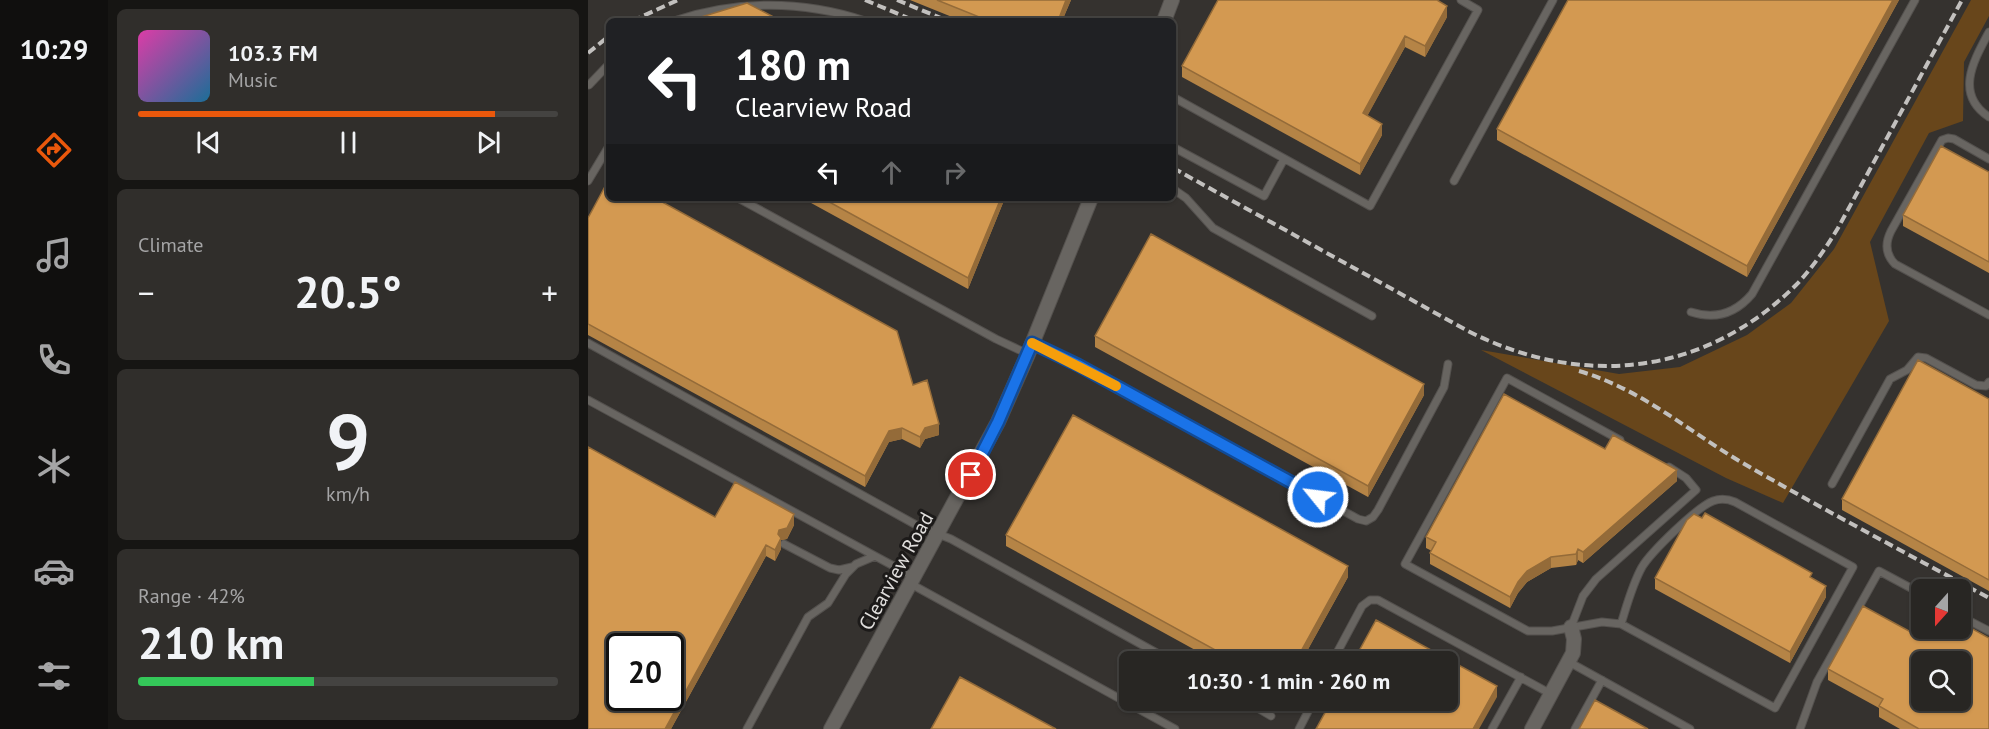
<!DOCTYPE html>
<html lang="en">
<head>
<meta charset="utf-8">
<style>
	body { margin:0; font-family:"PT Sans",sans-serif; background:#302e2b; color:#f1f3f6; height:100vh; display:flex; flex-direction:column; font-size:22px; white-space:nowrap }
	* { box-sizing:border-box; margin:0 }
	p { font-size:20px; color:#a5a5a6 }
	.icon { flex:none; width:33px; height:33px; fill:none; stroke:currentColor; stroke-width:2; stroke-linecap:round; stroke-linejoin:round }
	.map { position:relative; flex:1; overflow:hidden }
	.details { display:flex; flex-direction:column; gap:9px; padding:9px; background:#161513; width:480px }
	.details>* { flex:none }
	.hud { position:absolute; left:18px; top:18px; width:570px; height:183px; border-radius:9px; box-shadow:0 2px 4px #0004,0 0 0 2px #444341; background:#202124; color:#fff; overflow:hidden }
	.needle { width:39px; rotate:201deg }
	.tools { position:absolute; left:1323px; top:579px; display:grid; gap:12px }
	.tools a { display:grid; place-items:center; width:60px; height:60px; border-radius:9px; background:#282623; box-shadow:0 2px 4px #0004,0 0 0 2px #444341; font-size:30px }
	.speed { position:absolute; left:18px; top:633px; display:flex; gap:12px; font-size:30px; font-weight:700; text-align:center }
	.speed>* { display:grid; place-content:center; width:78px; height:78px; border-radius:50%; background:#282623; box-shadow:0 2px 4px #0004,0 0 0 2px #444341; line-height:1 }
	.speed .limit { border:3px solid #111; border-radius:9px; background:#fff; color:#111 }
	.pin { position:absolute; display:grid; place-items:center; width:51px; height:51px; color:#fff; margin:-26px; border:3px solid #fff; border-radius:50%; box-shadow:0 2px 6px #0007 }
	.me { position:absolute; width:66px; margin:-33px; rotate:299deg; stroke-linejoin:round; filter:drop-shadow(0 0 4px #0008) }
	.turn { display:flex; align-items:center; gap:21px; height:126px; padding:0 30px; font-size:27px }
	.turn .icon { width:78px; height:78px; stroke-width:2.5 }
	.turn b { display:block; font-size:42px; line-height:51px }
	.lanes { display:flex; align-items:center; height:57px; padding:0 30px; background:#0003; justify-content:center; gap:30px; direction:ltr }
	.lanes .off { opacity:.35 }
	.big { font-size:45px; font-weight:800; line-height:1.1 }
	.details .widget { flex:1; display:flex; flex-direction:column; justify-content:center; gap:9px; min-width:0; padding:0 21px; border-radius:9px; background:#302e2b }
	.details .dial { align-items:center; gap:0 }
	.dial b { font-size:78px; line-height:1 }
	.song { display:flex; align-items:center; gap:18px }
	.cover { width:72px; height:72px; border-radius:9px; background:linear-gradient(135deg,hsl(320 70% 55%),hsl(200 70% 35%)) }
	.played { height:6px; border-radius:3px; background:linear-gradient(90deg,#ea580c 85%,#444341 85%) }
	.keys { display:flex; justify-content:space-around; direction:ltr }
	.heat { display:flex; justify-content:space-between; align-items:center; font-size:33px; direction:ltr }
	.charge { height:9px; border-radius:4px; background:linear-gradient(90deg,#34c759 42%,#444341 0) }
	.trip { position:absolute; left:531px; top:651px; width:339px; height:60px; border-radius:9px; background:#282623; box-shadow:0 2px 4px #0004,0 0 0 2px #444341; font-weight:800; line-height:60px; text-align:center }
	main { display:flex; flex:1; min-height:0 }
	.tab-bar { display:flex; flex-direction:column; width:108px; justify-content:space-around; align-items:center; background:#100f0e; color:#a5a5a6 }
	.tab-bar .icon { width:42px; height:42px }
	.tab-bar .selected { color:#ea580c }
	.tab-bar b { font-size:27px; color:#f1f3f6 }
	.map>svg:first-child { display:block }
	.green { fill:#68461b }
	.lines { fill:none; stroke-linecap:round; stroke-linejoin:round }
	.lane-casing { stroke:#54514e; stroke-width:9 }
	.street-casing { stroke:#54514e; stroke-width:16 }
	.lane { stroke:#686561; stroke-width:7 }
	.street { stroke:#686561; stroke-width:14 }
	.rail { stroke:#c2c0be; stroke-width:4; stroke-dasharray:9 4.5; stroke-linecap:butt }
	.wall { fill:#b58446 }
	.shaded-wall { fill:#946b39 }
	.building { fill:#d39951; stroke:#946b39; stroke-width:1.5; fill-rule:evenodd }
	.route-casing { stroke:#114b97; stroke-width:15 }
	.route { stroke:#1a73e8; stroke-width:10 }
	.slow { stroke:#f59e0b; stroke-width:10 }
	.labels { text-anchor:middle; stroke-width:6; stroke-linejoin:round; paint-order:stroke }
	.street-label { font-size:20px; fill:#e0dedc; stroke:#1c1a19 }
</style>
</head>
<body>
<main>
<nav class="tab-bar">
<b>10:29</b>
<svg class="icon selected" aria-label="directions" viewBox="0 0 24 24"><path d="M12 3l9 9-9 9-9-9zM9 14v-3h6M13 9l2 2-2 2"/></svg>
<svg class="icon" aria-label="music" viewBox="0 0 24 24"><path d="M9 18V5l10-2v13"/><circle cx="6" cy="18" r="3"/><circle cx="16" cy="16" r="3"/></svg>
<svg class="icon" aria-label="phone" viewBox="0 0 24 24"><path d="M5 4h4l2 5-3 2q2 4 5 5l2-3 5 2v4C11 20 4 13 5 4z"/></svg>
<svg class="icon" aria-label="climate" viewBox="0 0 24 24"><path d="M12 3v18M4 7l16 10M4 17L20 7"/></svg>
<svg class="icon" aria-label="car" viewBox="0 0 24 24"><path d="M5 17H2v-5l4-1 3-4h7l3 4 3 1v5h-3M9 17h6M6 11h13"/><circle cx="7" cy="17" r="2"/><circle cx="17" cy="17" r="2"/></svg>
<svg class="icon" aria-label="filters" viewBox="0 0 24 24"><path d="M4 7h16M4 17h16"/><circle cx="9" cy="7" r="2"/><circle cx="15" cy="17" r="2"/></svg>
</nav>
<section class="details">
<div class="widget">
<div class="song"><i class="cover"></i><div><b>103.3 FM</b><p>Music</p></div></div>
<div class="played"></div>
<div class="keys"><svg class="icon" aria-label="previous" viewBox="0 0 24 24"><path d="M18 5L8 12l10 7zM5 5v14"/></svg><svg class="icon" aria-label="pause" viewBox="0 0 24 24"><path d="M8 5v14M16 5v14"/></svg><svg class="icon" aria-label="next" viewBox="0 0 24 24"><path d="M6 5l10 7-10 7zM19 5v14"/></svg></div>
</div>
<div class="widget"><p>Climate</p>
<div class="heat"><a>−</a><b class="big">20.5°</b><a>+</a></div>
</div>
<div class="widget dial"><b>9</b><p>km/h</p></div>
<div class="widget"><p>Range · 42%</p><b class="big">210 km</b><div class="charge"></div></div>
</section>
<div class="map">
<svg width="1401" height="729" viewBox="0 0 1401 729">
	<rect width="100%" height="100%" fill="#35322f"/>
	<path class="green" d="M1383 0H1401V16L1376 62 1375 121 1341 133 1282 242 1301 321 1195 503 1138 478 893 350 1031 374 1092 367 1159 335 1203 303 1246 249Z"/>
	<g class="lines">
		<g class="lane-casing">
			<path id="lane" d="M86 21C148 0 215 0 277 21
				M1401 32C1386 60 1366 94 1401 117
				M1 85 21 64
				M585 97 782 206 890 10 873 0
				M585 147 676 196 696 159
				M1401 159 1366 139 1360 138 1354 140 1303 231C1297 243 1297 254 1307 264L1401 315
				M0 181 21 146
				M866 181 965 0
				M585 189 598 198 625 228 784 316
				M150 198 408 339 440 354
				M1103 312C1128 320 1148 313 1164 294L1327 0
				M0 343 330 526 363 539 585 662
				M445 343 490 365 770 519 778 521 785 517 790 510 856 387 860 364
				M0 400 287 556
				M1032 440 919 378 817 564 940 631H964L1014 622 1033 624 1187 708 1265 567 1147 502C1140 499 1133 498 1125 501 1109 507 1063 552 1054 567 1044 585 1039 605 1033 624
				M1244 484 1302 379 1319 370 1330 357 1338 358 1388 385 1398 386 1401 382
				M196 544 242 568 251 570 264 567
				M323 584 587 729
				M1372 616 1401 631
				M983 627 995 596 1008 579 1108 490 1098 478 1081 467
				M744 662 774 606 782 600H790L963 694
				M981 662 1102 729
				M656 700 683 716
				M159 729 220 617 240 603 258 574 268 564 287 556 326 577
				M711 729 726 700
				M904 729 933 677
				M987 729 1014 680
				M1212 729 1229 682 1291 571 1334 594"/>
		</g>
		<g class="street-casing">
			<path id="street" d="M576 21 584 0
				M243 729 410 422 440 354 503 198
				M944 729 985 653 986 639 983 627"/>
		</g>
		<use href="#lane" class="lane"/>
		<use href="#street" class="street"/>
		<path class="rail" d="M277 0 327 21
			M309 0 360 21
			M44 21 90 0
			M0 53 21 36
			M585 168 880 331C994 389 1117 376 1209 284 1225 267 1238 248 1250 228L1374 0
			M991 371C1055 390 1097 429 1153 462 1234 509 1318 553 1401 598"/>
	</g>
	<path class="wall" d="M322 0H483L474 21H374Z
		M980 0H1311L1159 277 909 140V129Z
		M859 17 837 57 817 47 779 116 794 135 772 175 594 77V66Z
		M1401 172V273L1315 226V215Z
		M214 198H417L380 289Z
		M0 218 325 385 351 435 337 439 332 448 314 439 301 442 277 487 0 335Z
		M507 336 836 395 780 497 507 347Z
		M1401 399V591L1254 510V499Z
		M1017 449 1089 481 995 563 990 560 988 565 963 568 939 582 930 593 922 608 842 564V553L844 551 838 548V537Z
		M127 517 206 525 199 539 193 540V549L187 561 178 556 83 729H0Z
		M418 535 760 577 713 662H629L418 546Z
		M1067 578 1224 579 1238 597 1202 663 1067 589Z
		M1330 636 1401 729H1312L1291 717V708L1240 680V669Z"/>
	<path class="shaded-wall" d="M478 0H483L474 21H470Z
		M1305 0H1311L1159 277V266Z
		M859 6V17L837 57V46Z
		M817 36V47L775 124V113Z
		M794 124V135L772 175V164Z
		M413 198H417L380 289V278Z
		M836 384V395L780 497V486Z
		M351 424V435L337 439 332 448V437L337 428Z
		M314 428V439L301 442 277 487V476L301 431Z
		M1089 470V481L995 563V552Z
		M206 514V525L199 539 193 540V549L187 561V550L191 530Z
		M178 545V556L83 729H77Z
		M990 549V560L988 565V554Z
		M963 557V568L939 582 930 593 922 608V597L930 582 939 571Z
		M760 566V577L713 662H707Z
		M1238 586V597L1202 663V652Z
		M909 686V697L891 729H885Z"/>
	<path class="building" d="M349 0H478L470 21H401Z
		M630 0H849L859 6 837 46 817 36 775 113 794 124 772 164 594 66Z
		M980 0H1305L1159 266 909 129Z
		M159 3 193 21H100Z
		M1353 146 1401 172V262L1315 215Z
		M21 179V198H67L309 331 325 385 339 380 351 424 337 428 332 437 314 428 301 431 277 476 0 324V218Z
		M234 198H413L380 278Z
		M563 234 836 384 780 486 507 336Z
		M1330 360 1401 399V580L1254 499Z
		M916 394 1017 449 1025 435 1089 470 995 552 990 549 988 554 963 557 939 571 930 582 922 597 842 553 848 542 838 537Z
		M485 415 760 566 707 662H649L418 535Z
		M0 447 127 517 147 482 206 514 199 528 191 530 190 534 193 538 187 550 178 545 77 729H0ZM32 646H82V698H32Z
		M1117 513 1224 573 1222 577 1238 586 1202 652 1067 578 1099 520 1106 514 1114 518Z
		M1275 606 1330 636 1334 628H1372V622L1401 638V729H1331L1291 706 1295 699 1240 669ZM1334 662H1372V700H1334Z
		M788 620 909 686 885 729H728L744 700H860V662H765Z
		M372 677 468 729H343Z
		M1007 700 1060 729H991Z"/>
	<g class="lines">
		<g class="route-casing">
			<path id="route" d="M383 475 410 422 444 343 490 365 730 497"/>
		</g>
		<use href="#route" class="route"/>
		<path class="slow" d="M444 343 528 386"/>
	</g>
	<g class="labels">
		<g class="street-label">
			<text transform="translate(308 571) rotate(-61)" y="7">Clearview Road</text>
		</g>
	</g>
</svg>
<div class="tools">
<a><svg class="needle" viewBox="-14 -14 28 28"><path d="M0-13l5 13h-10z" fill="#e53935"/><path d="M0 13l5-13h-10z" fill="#a5a5a6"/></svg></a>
<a><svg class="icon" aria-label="search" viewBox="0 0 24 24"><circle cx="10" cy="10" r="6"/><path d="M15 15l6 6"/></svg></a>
</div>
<div class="speed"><div class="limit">20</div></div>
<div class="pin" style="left:383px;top:475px;background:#d93025"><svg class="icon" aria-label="arrive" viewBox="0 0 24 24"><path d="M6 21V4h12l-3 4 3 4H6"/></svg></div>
<svg class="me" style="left:730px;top:497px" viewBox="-20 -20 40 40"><circle r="17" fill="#1a73e8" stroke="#fff" stroke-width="3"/><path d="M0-11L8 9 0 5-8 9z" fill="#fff"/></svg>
<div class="trip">10:30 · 1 min · 260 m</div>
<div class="hud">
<div class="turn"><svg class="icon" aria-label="left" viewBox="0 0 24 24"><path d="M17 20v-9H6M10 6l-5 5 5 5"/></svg><div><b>180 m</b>Clearview Road</div></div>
<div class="lanes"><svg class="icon" aria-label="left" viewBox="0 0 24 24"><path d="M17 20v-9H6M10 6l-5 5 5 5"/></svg><svg class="icon off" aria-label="ahead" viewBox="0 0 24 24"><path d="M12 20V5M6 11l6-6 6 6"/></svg><svg class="icon off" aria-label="right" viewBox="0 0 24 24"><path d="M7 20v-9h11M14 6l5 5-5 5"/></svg></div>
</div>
</div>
</main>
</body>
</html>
